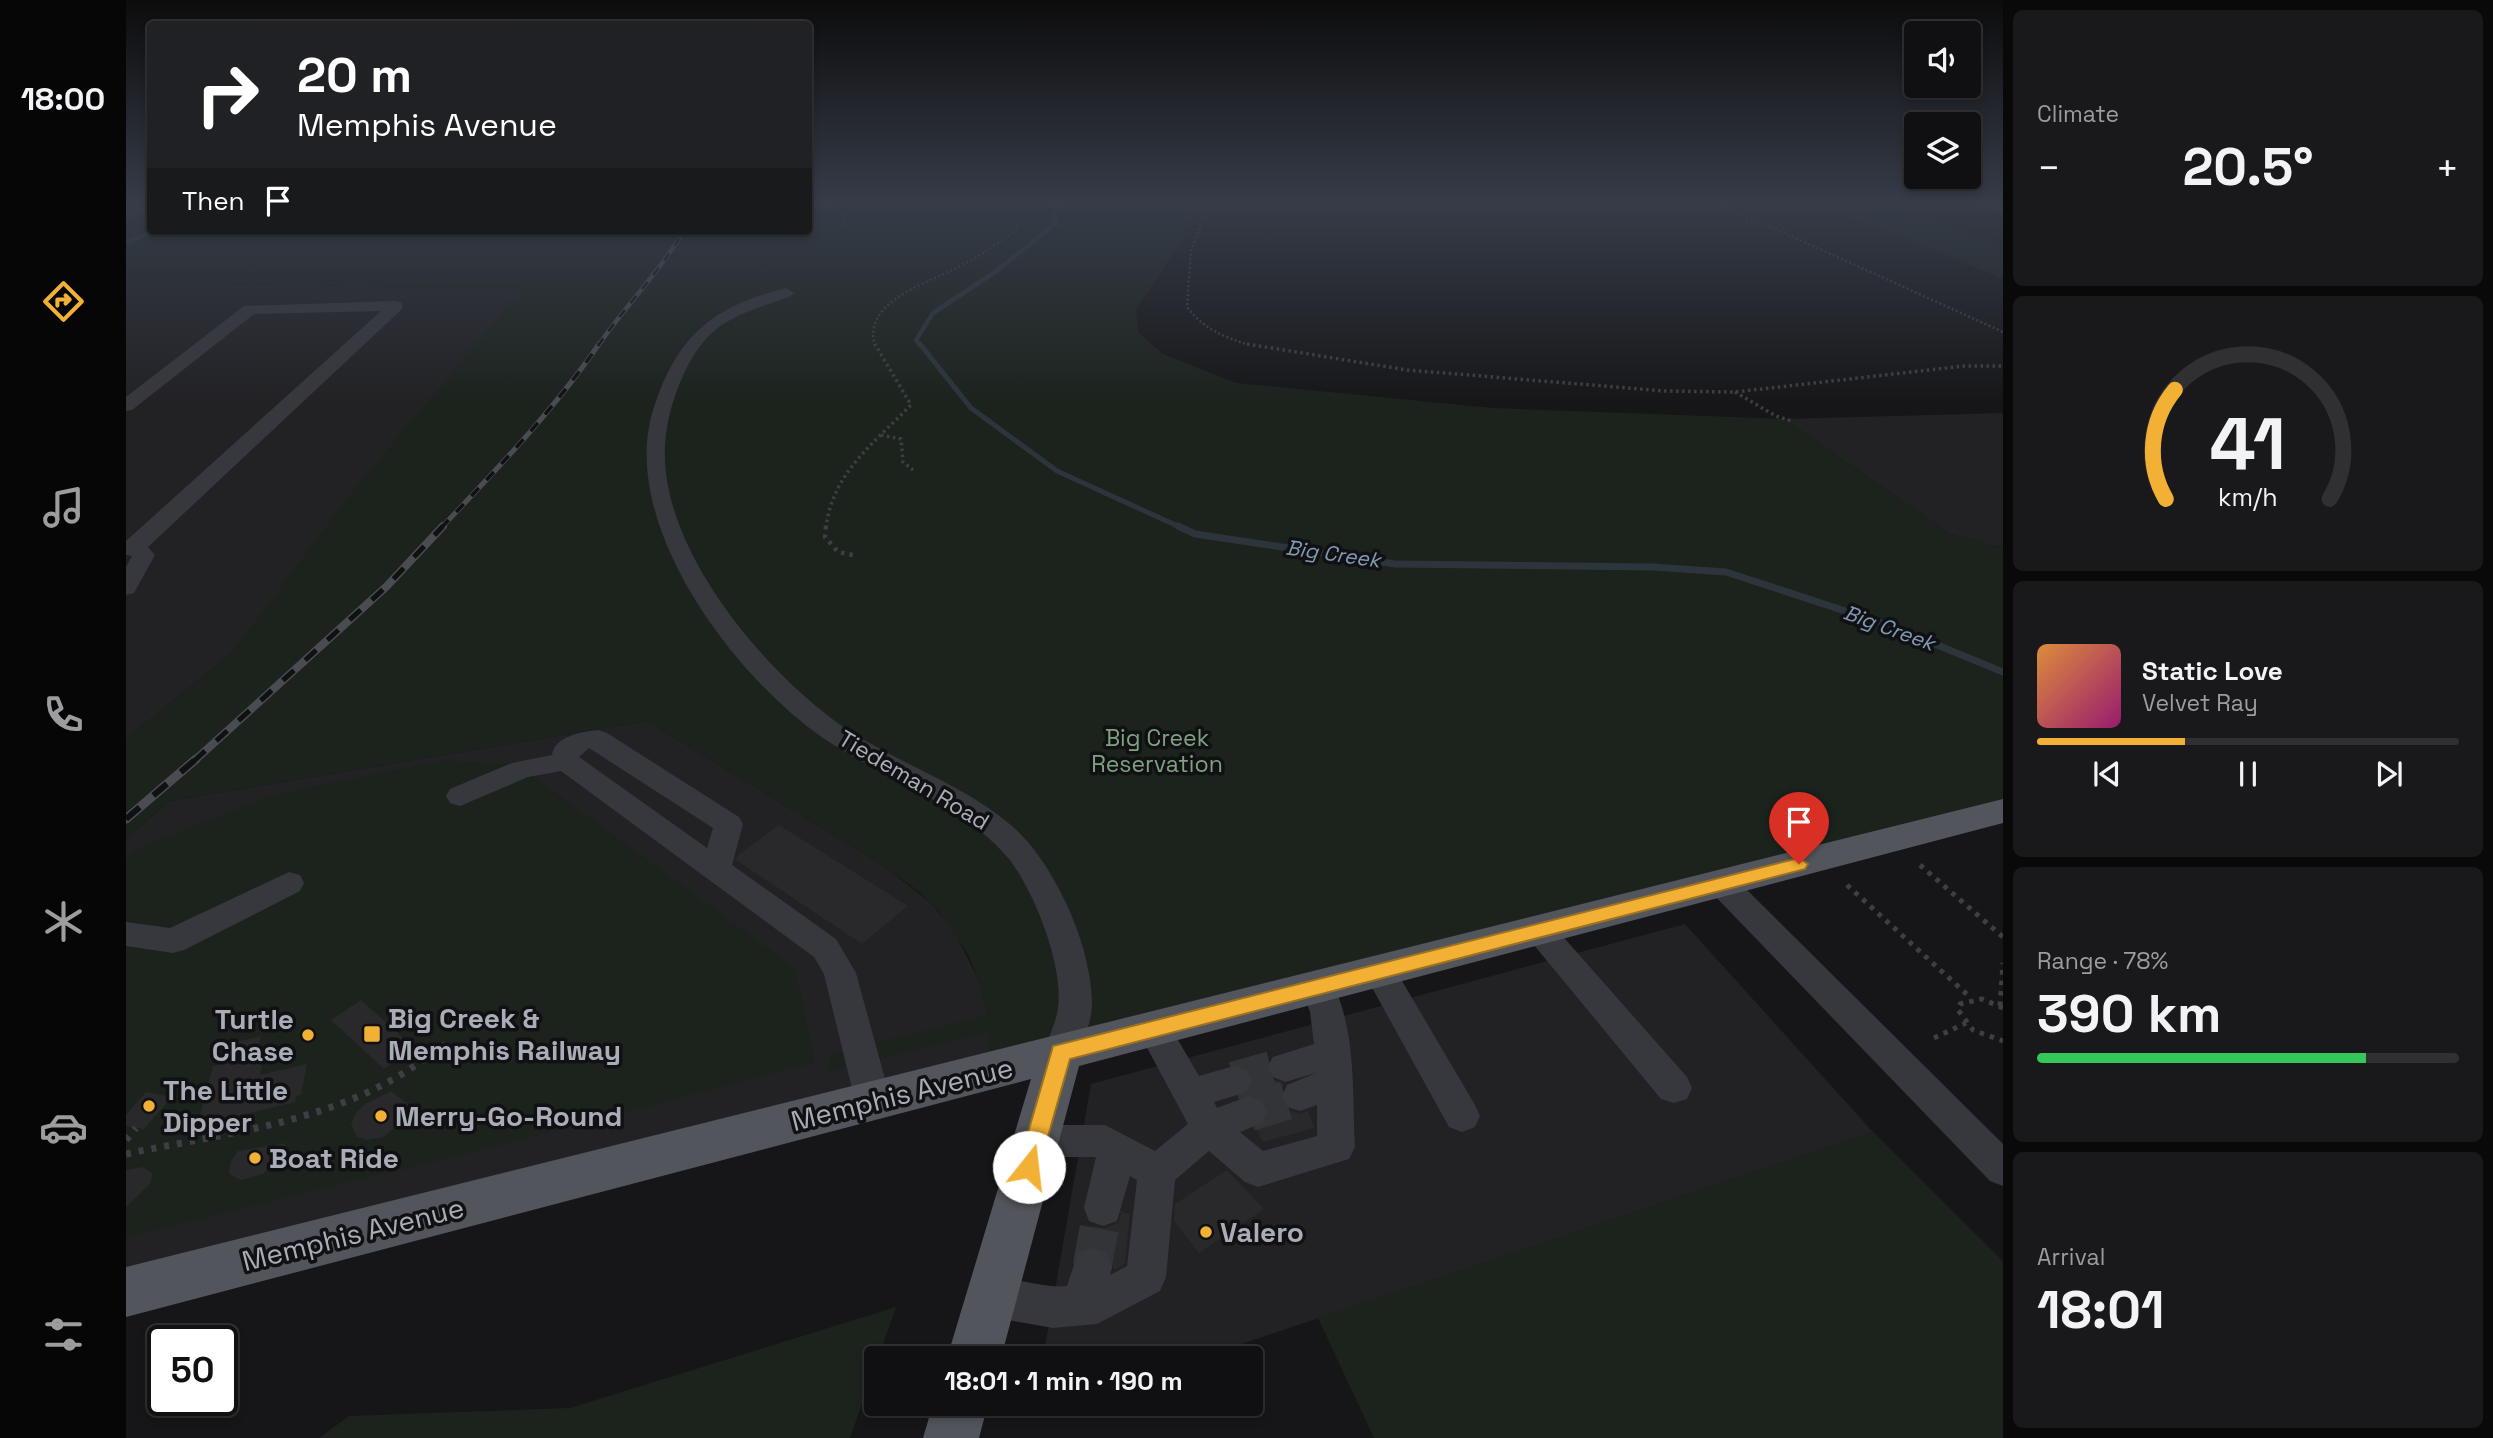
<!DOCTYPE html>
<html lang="en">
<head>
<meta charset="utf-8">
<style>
	body { margin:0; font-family:"Space Grotesk",sans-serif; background:#19191b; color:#f1f3f6; height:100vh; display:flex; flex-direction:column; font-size:26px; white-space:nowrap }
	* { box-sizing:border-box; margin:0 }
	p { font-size:23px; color:#9c9d9f }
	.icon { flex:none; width:38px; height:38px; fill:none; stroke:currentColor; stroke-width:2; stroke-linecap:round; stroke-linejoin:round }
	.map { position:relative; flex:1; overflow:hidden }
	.sheet { display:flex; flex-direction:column; gap:10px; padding:10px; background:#09090a; width:490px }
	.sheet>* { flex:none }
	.hud { position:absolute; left:21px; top:21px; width:665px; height:214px; border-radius:7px; box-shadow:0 4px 10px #0003,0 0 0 2px #303032; background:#202124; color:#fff; overflow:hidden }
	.buttons { position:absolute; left:1778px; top:21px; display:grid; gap:14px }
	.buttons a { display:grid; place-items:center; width:77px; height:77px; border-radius:7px; background:#101012; box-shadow:0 4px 10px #0003,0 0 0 2px #303032; font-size:35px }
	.speed { position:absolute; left:21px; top:1325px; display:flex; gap:14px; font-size:35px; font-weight:700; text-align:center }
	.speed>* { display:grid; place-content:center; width:91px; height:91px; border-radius:50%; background:#101012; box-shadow:0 4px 10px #0003,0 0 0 2px #303032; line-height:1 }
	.speed .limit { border:4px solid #111; border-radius:10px; background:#fff; color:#111 }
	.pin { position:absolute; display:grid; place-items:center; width:60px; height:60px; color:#fff; margin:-72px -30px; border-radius:50% 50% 50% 0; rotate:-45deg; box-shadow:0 0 7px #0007 }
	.pin .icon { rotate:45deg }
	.me { position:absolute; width:77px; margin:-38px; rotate:16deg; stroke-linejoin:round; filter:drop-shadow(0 0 5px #0008) }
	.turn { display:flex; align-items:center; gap:24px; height:147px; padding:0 35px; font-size:32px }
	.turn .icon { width:91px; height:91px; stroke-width:2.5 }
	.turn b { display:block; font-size:49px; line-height:60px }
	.then { display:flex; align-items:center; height:66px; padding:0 35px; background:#0003; gap:14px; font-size:26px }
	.big { font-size:52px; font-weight:800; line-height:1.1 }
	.sheet .card { flex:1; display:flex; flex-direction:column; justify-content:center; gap:10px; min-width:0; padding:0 24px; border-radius:10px; background:#19191b }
	.sheet .dial { align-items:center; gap:0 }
	.dial svg { height:182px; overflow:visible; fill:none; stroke:#303032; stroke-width:7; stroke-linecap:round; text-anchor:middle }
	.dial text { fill:#f1f3f6; stroke:none }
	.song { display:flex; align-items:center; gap:21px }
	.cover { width:84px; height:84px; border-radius:10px; background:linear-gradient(135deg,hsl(30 70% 55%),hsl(320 70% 35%)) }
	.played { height:7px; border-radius:4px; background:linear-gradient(90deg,#f2b134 35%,#303032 35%) }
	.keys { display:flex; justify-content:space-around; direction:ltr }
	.heat { display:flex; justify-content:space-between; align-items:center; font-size:38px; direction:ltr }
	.charge { height:10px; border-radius:5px; background:linear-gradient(90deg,#34c759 78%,#303032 0) }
	.trip { position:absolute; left:738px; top:1346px; width:399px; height:70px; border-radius:7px; background:#101012; box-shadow:0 4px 10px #0003,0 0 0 2px #303032; font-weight:800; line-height:70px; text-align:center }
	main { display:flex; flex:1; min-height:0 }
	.menu { display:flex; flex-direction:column; width:126px; justify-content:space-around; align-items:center; background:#060607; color:#9c9d9f }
	.menu .icon { width:49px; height:49px }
	.menu .selected { color:#f2b134 }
	.menu b { font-size:32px; color:#f1f3f6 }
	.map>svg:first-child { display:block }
	.built { fill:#222225 }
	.green { fill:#1c231d }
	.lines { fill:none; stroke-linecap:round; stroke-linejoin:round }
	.stream-far2 { stroke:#2c353c; stroke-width:4.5 }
	.stream-far1 { stroke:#2c353c; stroke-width:5 }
	.stream { stroke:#2c353c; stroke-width:7 }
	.building { fill:#29292c }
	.minor-tunnel { stroke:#333438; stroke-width:39; stroke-dasharray:39 20; stroke-linecap:butt }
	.path-far4 { stroke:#3d3f44; stroke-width:2.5; stroke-dasharray:2 2.5; stroke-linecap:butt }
	.path-far3 { stroke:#3d3f44; stroke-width:3.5; stroke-dasharray:2.5 3.5; stroke-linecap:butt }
	.path-far2 { stroke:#3d3f44; stroke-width:4.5; stroke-dasharray:3.5 5; stroke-linecap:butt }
	.path-far1 { stroke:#3d3f44; stroke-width:5; stroke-dasharray:4.5 6; stroke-linecap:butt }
	.path { stroke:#3d3f44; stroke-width:7; stroke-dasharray:5 8; stroke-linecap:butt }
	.minor { fill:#37383d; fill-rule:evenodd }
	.major { fill:#53555c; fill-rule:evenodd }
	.rail-far3-casing { stroke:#4a4c52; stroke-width:4.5 }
	.rail-far2-casing { stroke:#4a4c52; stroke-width:5 }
	.rail-far1-casing { stroke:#4a4c52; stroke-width:8 }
	.rail-casing { stroke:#4a4c52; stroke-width:9 }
	.rail-far3 { stroke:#111113; stroke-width:2.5; stroke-dasharray:9; stroke-linecap:butt }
	.rail-far2 { stroke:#111113; stroke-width:3.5; stroke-dasharray:11; stroke-linecap:butt }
	.rail-far1 { stroke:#111113; stroke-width:5; stroke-dasharray:15; stroke-linecap:butt }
	.rail { stroke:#111113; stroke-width:6; stroke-dasharray:18; stroke-linecap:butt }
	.route { fill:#f2b134; stroke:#9d7322; stroke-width:2 }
	.poi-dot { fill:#f2b134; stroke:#111113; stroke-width:2.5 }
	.labels { text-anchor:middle; stroke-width:7; stroke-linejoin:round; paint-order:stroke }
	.far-water-label { font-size:21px; font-style:italic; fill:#7f9bb3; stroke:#111113 }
	.park-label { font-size:23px; fill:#7fa381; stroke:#111113 }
	.street-label { font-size:23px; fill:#a8adb8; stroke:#111113 }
	.near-poi-label { font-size:28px; font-weight:bold; fill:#a8adb8; stroke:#111113; text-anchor:start }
	.near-street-label { font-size:28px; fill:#a8adb8; stroke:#111113 }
</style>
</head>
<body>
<main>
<nav class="menu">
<b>18:00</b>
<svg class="icon selected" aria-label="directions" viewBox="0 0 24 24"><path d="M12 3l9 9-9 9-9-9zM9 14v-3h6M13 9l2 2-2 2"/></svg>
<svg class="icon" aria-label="music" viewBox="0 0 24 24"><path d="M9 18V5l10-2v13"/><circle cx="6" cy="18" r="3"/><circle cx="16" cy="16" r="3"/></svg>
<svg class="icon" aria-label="phone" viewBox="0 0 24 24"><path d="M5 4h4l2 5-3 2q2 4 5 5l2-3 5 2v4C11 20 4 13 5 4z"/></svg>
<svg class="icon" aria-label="climate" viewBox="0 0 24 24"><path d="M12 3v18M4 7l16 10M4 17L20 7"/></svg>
<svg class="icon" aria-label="car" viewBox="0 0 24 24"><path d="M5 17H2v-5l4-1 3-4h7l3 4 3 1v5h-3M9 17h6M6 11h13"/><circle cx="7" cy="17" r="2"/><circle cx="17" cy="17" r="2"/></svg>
<svg class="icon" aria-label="filters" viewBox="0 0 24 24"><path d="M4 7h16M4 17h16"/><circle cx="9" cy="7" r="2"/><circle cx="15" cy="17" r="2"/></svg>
</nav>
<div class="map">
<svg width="1877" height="1438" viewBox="0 0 1877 1438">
	<rect width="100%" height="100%" fill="#161618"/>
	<path class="built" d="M0 283 465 289 106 653 0 739Z
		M1877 413V548L1824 534 1658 419Z
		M521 721 757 865 806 904 828 931 852 979 862 1015 865 1052 0 1271V839L43 801Z
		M1559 924 1747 1132 1074 1358H917L965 1084Z"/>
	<path class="green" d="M0 203H24V231H682L683 203H1066L1061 233 1010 309 1013 333 1037 354 1110 383 1367 408 1658 419 1824 534 1877 548V811L864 1073 863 1032 702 1072 704 1054 862 1015 852 979 842 954 812 910 793 892 757 865 521 721 43 801 0 839V739L106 653 223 496 397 288 0 283Z
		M1689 203H1764L1877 246V279Z
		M316 761 390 764 669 968 689 1062 359 1149 0 1237V858L19 845 147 795Z
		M1747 1132 1877 1261V1438H1248L1192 1318Z
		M770 1307 724 1438H193L223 1416 444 1408Z"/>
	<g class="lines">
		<path class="stream-far2" d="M0 243 29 231
			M795 346 790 340 807 313 869 272 929 224V203"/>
		<path class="stream-far1" d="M794 344 845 408 931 471 1056 528"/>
		<path class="stream" d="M1052 526 1069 534 1269 564 1527 567 1600 572 1765 626 1877 672"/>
	</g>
	<path class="building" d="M653 825 782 906 736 944 610 860 611 856Z
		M235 1000 288 1048 258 1069 205 1020Z
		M135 1036 130 1056 139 1054 134 1075 181 1064 175 1095 170 1096 169 1102 71 1126 87 1066 96 1064 102 1044Z
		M1141 1062 1139 1068 1145 1078 1158 1084 1154 1097 1159 1108 1173 1114 1182 1111 1188 1128 1137 1142 1130 1128 1138 1124 1143 1111 1137 1099 1123 1094 1128 1080 1121 1067Z
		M265 1091 282 1104 280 1119 257 1137 241 1140 231 1137 225 1124 230 1113 239 1104Z
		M20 1092 46 1097 18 1129 0 1126V1115Z
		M160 1143 149 1162 137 1174 115 1180 103 1174 105 1161 112 1151Z
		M17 1167 27 1174 23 1185 0 1207V1170Z
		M1101 1170 1138 1209 1073 1253 1048 1221 1049 1204Z
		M996 1212 1004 1214 999 1264 988 1270 982 1252 963 1246 968 1226 978 1228 992 1223Z"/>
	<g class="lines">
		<path class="minor-tunnel" d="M1108 1081 1159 1067
			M1123 1112 1174 1096
			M966 1267 977 1208"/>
		<path class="path-far4" d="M696 203 719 218 718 227
			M1083 203 1065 251 1061 307C1078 330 1099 337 1126 346
			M1592 203 1877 332
			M1607 225 1633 223
			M749 346C735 300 806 282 836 265 856 255 874 242 891 229L890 213 895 203"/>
		<path class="path-far3" d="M1121 344 1281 370 1539 391 1609 392 1838 366H1877
			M1609 392 1650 416 1666 421
			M755 435 775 439 777 462 787 470
			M700 528C706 473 749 442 785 405L749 344"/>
		<path class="path-far2" d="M700 526 699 537 712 552 727 555"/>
		<path class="path-far1" d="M1794 865 1877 937
			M1721 885 1845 998
			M1874 1006 1877 963
			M1877 1008 1856 999 1834 1004 1832 1010 1847 1030 1877 1041
			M1808 1038 1840 1023
			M299 1059 324 1040"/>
		<path class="path" d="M0 1140 10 1128
			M0 1154C104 1132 215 1122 301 1057"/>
		<path class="minor" d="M1850 203 1877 206V214L1852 206Z
			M24 205V213L0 217V209Z
			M660 288 668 293 665 296C641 305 614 312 593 327 563 349 545 398 540 434 525 544 646 684 733 737 787 770 867 797 906 847 938 888 965 950 966 1003 966 1022 956 1046 947 1063L935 1067 923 1063 918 1053C922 1038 930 1023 932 1008 938 966 908 891 883 859 839 805 755 777 697 738 607 676 488 519 529 404 553 333 589 306 660 288Z
			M270 301 276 303V309L22 547 29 555 8 593 0 595V567L6 556 0 555V541L255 311 128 314 6 410 0 411V397L118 306Z
			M472 730 481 733 613 817 617 824 606 865 710 939 730 973 765 1101 760 1112 747 1117 734 1112 729 1101 698 974 688 957 435 771 402 777 334 806 324 803 320 796 324 789 386 763 426 755C429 736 455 732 472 730ZM463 748 587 828 581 848 453 757Z
			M163 872 174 875 178 883 174 891 58 950 47 953 0 946V922L44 928Z
			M1596 873 1607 876 1877 1144V1186L1864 1181 1585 892 1581 884 1585 876Z
			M1414 919 1425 923 1561 1077 1566 1088 1561 1099 1548 1103 1535 1099 1403 939 1398 931 1403 923Z
			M1254 960 1266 964 1349 1105 1354 1116 1349 1127 1336 1132 1323 1127 1238 973 1242 964Z
			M1193 976 1205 980C1231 1030 1226 1092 1229 1147L1223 1159 1132 1187 1119 1182 1083 1151 1049 1180 1040 1277 1034 1291 971 1324 927 1328 865 1317 851 1311 844 1297 851 1283C879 1271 911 1289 941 1286L952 1253 966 1248 980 1253 986 1267 984 1275 1001 1266 1011 1180 1004 1176 991 1221 977 1226 963 1221 958 1208 970 1157H911L898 1153 892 1141 898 1129 911 1125H979L1029 1151 1062 1124 1012 1031 1017 1021 1029 1017 1041 1021 1073 1076 1108 1066 1121 1070 1126 1081 1121 1092 1088 1102 1091 1108 1123 1096 1136 1101 1141 1112 1136 1123 1114 1132 1137 1151 1191 1136V1105L1174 1111 1161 1107 1156 1096 1161 1085 1190 1073 1159 1082 1147 1077 1141 1067 1147 1057 1188 1044 1184 1012 1176 989 1181 980Z"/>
		<path class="major" d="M1877 799V823L953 1066 875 1358H821L905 1079 0 1317V1267Z
			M807 1404H862L853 1438H797Z"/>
		<g class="rail-far3-casing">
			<path id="rail-far3" d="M472 346C499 306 533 273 558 231"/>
		</g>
		<g class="rail-far2-casing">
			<path id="rail-far2" d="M315 528C371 469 427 411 473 344"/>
		</g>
		<g class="rail-far1-casing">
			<path id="rail-far1" d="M68 761 261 586 317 526"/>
		</g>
		<g class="rail-casing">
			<path id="rail" d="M0 819 70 759"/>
		</g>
		<use href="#rail-far3" class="rail-far3"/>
		<use href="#rail-far2" class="rail-far2"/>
		<use href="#rail-far1" class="rail-far1"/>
		<use href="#rail" class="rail"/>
	</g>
	<linearGradient id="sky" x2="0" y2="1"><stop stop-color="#0c0c0d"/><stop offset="0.5" stop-color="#363c48"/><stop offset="1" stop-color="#363c48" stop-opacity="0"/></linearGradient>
	<rect width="1877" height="404" fill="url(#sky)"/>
	<path class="route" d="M1673 858 1682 864 1679 869 944 1059 911 1175 903 1178 895 1175 892 1167 927 1046Z"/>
	<g class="poi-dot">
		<rect x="237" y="1025" width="18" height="18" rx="3.5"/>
		<circle cx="182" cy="1035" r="7"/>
		<circle cx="23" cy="1106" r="7"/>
		<circle cx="255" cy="1116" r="7"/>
		<circle cx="129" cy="1158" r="7"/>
		<circle cx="1080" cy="1232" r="7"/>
	</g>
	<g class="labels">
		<g class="far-water-label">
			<text transform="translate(1207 554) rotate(8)" y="7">Big Creek</text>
			<text transform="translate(1763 628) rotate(20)" y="7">Big Creek</text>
		</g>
		<g class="park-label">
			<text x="1031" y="746">Big Creek<tspan x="1031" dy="26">Reservation</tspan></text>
		</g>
		<g class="street-label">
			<text transform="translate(788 780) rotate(31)" y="8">Tiedeman Road</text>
		</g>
		<g class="near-poi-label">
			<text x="262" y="1028">Big Creek &amp;<tspan x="262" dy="32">Memphis Railway</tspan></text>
			<text x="168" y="1029" text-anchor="end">Turtle<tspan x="168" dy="32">Chase</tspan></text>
			<text x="37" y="1100">The Little<tspan x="37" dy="32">Dipper</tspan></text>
			<text x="269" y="1126">Merry-Go-Round</text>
			<text x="143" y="1168">Boat Ride</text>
			<text x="1094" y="1242">Valero</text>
		</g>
		<g class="near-street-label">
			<text transform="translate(776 1094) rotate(-14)" y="10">Memphis Avenue</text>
			<text transform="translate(227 1234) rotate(-14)" y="10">Memphis Avenue</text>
		</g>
	</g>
</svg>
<div class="buttons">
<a><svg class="icon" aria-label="sound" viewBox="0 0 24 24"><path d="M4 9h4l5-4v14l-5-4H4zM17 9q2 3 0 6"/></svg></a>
<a><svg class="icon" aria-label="layers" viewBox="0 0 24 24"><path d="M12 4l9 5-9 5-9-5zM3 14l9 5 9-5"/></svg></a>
</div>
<div class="speed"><div class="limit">50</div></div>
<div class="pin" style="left:1673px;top:864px;background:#d93025"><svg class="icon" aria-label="arrive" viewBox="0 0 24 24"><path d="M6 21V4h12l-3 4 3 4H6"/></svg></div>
<svg class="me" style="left:903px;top:1167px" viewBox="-20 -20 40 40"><circle r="19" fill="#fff"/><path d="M0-13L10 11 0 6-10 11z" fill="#f2b134"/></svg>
<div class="trip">18:01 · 1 min · 190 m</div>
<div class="hud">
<div class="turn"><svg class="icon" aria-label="right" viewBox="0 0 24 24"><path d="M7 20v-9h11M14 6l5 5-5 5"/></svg><div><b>20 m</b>Memphis Avenue</div></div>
<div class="then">Then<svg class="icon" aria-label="arrive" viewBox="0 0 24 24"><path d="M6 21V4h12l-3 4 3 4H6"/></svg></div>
</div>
</div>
<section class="sheet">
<div class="card"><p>Climate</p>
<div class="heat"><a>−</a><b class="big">20.5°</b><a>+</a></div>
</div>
<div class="card dial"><svg viewBox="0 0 100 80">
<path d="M14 69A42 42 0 1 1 86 69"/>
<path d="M14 69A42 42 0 0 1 18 21" stroke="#f2b134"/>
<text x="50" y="56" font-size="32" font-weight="700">41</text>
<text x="50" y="72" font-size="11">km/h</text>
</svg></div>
<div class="card">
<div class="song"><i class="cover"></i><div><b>Static Love</b><p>Velvet Ray</p></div></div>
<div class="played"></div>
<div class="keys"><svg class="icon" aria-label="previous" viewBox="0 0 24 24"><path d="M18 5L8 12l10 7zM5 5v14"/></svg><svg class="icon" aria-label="pause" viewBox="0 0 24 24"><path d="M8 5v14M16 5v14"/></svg><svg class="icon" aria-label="next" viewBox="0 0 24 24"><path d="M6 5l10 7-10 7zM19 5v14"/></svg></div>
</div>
<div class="card"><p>Range · 78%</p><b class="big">390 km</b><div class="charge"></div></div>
<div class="card"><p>Arrival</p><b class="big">18:01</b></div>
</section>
</main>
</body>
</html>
